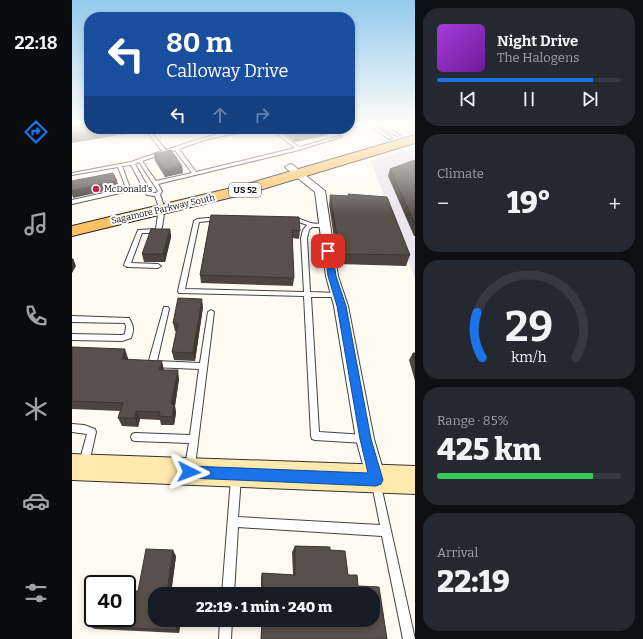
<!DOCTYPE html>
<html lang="en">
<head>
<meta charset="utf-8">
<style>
	body { margin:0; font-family:Bitter,serif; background:#242831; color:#f1f3f6; height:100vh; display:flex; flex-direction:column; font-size:15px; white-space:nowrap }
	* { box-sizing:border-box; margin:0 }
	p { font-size:13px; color:#9ea1a6 }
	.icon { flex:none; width:22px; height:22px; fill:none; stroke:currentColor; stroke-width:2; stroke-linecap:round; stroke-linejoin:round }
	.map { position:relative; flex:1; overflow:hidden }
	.sheet { display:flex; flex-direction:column; gap:8px; padding:8px; background:#0d0f14; width:228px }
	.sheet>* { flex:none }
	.top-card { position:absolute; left:12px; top:12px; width:271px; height:122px; border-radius:16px; box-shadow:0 2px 6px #0003; background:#1a4fa0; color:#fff; overflow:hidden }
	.speed { position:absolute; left:12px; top:575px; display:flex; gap:8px; font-size:20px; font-weight:700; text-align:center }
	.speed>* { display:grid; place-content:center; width:52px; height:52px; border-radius:50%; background:#171b24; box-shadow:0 2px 6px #0003; line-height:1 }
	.speed .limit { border:2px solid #111; border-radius:6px; background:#fff; color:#111 }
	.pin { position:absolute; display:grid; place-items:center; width:34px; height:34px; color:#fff; margin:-17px; border-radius:8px; box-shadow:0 2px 6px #0006 }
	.me { position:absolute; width:44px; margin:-22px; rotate:93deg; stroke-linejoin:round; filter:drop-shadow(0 0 3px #0008) }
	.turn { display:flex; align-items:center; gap:14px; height:84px; padding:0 16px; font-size:18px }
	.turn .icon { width:52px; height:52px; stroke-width:2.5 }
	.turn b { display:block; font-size:28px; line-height:34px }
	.lanes { display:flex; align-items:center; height:38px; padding:0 16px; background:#0003; justify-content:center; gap:20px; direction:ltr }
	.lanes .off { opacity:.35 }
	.big { font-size:30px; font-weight:800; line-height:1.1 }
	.sheet .tile { flex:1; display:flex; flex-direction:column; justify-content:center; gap:6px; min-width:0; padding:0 14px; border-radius:16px; background:#242831 }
	.sheet .dial { align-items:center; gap:0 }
	.dial svg { height:104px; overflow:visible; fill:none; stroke:#363941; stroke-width:7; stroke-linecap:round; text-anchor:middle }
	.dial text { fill:#f1f3f6; stroke:none }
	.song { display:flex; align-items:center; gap:12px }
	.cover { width:48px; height:48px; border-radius:6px; background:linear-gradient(135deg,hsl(280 70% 55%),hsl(280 70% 35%)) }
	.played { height:4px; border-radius:2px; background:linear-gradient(90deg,#1a73e8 85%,#363941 85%) }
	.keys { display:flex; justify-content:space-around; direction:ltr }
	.heat { display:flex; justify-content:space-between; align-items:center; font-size:22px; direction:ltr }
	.charge { height:6px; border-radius:3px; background:linear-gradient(90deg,#34c759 85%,#363941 0) }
	.trip { position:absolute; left:76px; top:587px; width:232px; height:40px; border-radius:16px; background:#171b24; box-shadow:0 2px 6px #0003; font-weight:800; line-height:40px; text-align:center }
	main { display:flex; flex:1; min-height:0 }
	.dock { display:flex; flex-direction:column; width:72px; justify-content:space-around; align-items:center; background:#090b0e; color:#9ea1a6 }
	.dock .icon { width:28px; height:28px }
	.dock .on { color:#1a73e8 }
	.dock b { font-size:18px; color:#f1f3f6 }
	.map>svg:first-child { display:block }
	.industrial { fill:#ece4ee }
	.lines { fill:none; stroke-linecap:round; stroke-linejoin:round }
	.lane-casing { stroke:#434343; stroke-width:2 }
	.street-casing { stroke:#434343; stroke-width:2 }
	.secondary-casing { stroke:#323232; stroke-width:2 }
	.primary-casing { stroke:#212121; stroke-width:2 }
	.lane { fill:#fff; fill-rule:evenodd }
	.street { fill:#fff; fill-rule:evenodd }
	.secondary { fill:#ffe9ad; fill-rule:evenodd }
	.primary { fill:#fdc065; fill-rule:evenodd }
	.wall { fill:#4d4440 }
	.shaded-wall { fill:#3e3734 }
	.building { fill:#594f4b; stroke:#3e3734 }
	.route { fill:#1a73e8; stroke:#114b97 }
	.poi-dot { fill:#c62243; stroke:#fff; stroke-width:1.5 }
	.labels { text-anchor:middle; stroke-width:4; stroke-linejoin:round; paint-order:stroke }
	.far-poi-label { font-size:9px; fill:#101010; stroke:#fff; text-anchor:start }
	.shield { fill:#fff; stroke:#585858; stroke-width:1 }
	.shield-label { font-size:9px; font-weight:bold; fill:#101010 }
	.far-street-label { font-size:9px; fill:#101010; stroke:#fff }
</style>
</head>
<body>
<main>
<nav class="dock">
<b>22:18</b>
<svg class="icon on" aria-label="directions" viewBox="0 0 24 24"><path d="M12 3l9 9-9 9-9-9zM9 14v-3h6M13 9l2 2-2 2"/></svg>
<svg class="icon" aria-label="music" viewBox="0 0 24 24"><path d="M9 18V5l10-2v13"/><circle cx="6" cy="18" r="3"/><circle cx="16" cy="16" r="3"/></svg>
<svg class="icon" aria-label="phone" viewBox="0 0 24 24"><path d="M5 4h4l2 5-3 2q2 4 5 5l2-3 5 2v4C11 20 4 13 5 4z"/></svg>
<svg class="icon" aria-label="climate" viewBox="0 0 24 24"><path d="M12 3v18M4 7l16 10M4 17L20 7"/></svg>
<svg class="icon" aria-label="car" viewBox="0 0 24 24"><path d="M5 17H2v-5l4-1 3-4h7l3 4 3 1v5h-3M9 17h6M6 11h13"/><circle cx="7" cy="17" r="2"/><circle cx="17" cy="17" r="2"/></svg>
<svg class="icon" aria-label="filters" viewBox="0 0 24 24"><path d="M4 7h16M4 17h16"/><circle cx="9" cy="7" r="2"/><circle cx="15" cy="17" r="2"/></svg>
</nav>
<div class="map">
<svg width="343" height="639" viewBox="0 0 343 639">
	<rect width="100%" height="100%" fill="#fffbf2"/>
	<path class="industrial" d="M343 147V279L299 161Z"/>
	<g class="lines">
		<g class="lane-casing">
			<path id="lane" d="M296 125H301L320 138 317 139Z
				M305 125H310L328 135 325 136Z
				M73 129H77L79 131 84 129H89L80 133 94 150C120 141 155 129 183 129L132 140 107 149 124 172 223 148 199 129H203L227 147 267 136 269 137 227 150 86 184 90 191 88 195C94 207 92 218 89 231L86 233H70L59 263 86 264 89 266 86 268 55 267 52 265 66 230 84 229 87 208 83 196 75 195 59 165 50 166 58 188 57 191 0 204V200L54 188 46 167 0 175V173L59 162 90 151ZM103 150 120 173 84 181 70 161ZM67 162 86 191 84 193H79L63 164Z
				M147 217 150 219 149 220 127 222 113 289 232 292 229 238 231 230 235 225 227 222H219L216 220C224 215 231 221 239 223 245 225 251 222 256 225L253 227H240L237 230 235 238 238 292 266 293 269 295 266 297H239L247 432 293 435 296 436 297 439 296 442 293 443 243 440 240 439 239 436 232 296 107 293 106 291 122 221 125 219Z
				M92 307H96L97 309 85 361 128 363 136 312 139 310 142 312 123 466 121 469 118 471 115 469 113 466 117 443 63 441 60 440 59 437 60 434 63 433 118 435 127 369 80 367 77 366 76 364Z
				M0 316 57 318C62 326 62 330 59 338L50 341 0 340V334L50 335 53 334 54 326 53 323 0 322Z
				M0 424 12 425 23 429 24 432 17 463 15 466 12 468 9 466 7 463 15 434 0 432Z
				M164 473 167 475 169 478 166 517 308 525 300 484 302 481 305 479 308 481 343 639H331L310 536 166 527 162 594H150L159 478 161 475Z
				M148 620H160L159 639H147Z"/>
		</g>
		<g class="street-casing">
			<path id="street" d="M218 164 221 165 253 191 266 276 276 306 302 439 314 480 311 487 304 490 297 487 284 439 262 306 254 276 243 192 215 169 213 167Z"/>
		</g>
		<g class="secondary-casing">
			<path id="secondary" d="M0 454 343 466V494L0 480Z"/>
		</g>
		<g class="primary-casing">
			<path id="primary" d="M343 135V143L181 192 0 236V226L172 185Z"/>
		</g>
		<use href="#lane" class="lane"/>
		<use href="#street" class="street"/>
		<use href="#secondary" class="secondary"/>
		<use href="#primary" class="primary"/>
	</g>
	<path class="wall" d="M206 129H257L256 135 223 142Z
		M82 154 110 166 111 173 93 177 83 161Z
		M343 160V236H342L316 176 318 169Z
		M276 194 338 255 334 266 266 264 257 205 258 195 276 196Z
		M139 215 228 231 227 239 220 238 222 278 221 286 129 283 128 275Z
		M98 229 99 237 93 262H72L70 254Z
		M131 307 123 361 102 360 100 352 104 332 103 331 101 323Z
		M0 347 56 358V360L92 370 107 379 103 406 104 413 102 425H89L88 420 68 419 66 427 50 426 46 418 48 411 0 409Z
		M341 353H343V381L337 360Z
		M223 546 258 547V550L273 551 276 575H285L286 586 307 587 315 639H189V620H301V594H189V578L190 573 221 575 220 552Z
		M104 556 99 593 83 620H109L107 633 23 629 16 626 66 591Z"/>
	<path class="shaded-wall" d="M31 129H65L66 132 0 143V134Z
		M247 129H257L256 135 223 142 224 134Z
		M110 166 111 173 93 177 92 170Z
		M45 181 47 188 1 198 0 194V190Z
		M98 229 99 237 93 262 91 254Z
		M1 258 4 266 0 273V259Z
		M130 299 131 307 123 361 121 353Z
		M53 349 56 358 53 368 50 359Z
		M90 361 92 370H87Z
		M106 370 107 379 103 406 104 413 102 425 100 417 99 404Z
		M64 411 68 419 66 427 63 418Z
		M101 550 104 556 99 594 95 593Z
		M105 620H109L107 633 104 630Z"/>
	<path class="building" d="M0 125H17V129H31L0 134Z
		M218 129H247L224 134Z
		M99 150 110 166 92 170 82 154Z
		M343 160V224L318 169Z
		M41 173 45 181 0 190V181Z
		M276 194 315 197 338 255 268 254 258 195 277 196Z
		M139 215 227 217 228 231 220 230 222 278 128 275Z
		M79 229H98L91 254H70Z
		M106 298 130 299 121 353 100 352 106 324 101 323Z
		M0 347 53 349 50 359 90 361 87 370H106L99 404H102L100 417 87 416 88 412 64 411 63 418H46L51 403 0 401Z
		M341 353H343V360Z
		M223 546 258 547V550L273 551 276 575H285L286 586 307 587 315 639H189L190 620H301V594H190V573L223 575Z
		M74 549 101 550 95 593H109V594H83V620H105L104 630 16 626 21 606V618H55V591H66Z"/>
	<linearGradient id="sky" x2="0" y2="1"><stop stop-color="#93caee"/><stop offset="0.58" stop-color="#fffdf9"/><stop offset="1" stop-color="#fffdf9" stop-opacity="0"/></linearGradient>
	<rect width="343" height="215" fill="url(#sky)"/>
	<path class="route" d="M256 248 260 251 264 276 274 306 299 439 311 480 309 484 304 486 117 478 112 477 111 472 112 468 117 466 296 473 288 439 265 306 256 276 253 251Z"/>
	<circle class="poi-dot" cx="24" cy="189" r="4"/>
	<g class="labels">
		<g class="far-poi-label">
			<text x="32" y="192">McDonald's</text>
		</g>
		<rect class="shield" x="157" y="183" width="32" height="14" rx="3"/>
		<g class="shield-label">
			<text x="173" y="193">US 52</text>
		</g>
		<g class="far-street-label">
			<text transform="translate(91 209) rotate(-13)" y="3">Sagamore Parkway South</text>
		</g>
	</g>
</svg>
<div class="speed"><div class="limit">40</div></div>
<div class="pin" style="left:256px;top:251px;background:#d93025"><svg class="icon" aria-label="arrive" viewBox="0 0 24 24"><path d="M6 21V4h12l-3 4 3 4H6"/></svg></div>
<svg class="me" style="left:117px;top:472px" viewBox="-20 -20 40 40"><path d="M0-17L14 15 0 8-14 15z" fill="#1a73e8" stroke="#fff" stroke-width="4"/></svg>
<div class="trip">22:19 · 1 min · 240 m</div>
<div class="top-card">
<div class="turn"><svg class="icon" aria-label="left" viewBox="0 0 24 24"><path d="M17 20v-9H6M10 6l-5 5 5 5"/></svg><div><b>80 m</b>Calloway Drive</div></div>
<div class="lanes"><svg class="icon" aria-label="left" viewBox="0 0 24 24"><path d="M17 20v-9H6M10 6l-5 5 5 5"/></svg><svg class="icon off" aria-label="ahead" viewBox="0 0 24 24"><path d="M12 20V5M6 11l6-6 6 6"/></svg><svg class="icon off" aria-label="right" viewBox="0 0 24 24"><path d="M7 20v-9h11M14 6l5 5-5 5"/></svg></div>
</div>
</div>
<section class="sheet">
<div class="tile">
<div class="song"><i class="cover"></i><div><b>Night Drive</b><p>The Halogens</p></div></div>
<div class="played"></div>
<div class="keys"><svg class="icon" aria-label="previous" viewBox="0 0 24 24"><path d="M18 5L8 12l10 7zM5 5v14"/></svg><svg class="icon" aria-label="pause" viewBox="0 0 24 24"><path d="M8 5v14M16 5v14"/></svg><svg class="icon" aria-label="next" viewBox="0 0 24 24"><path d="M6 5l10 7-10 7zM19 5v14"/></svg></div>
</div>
<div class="tile"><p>Climate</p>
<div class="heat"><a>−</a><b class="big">19°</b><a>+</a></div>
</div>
<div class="tile dial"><svg viewBox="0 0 100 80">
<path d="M14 69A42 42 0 1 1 86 69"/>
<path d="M14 69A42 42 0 0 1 10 34" stroke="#1a73e8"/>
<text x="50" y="56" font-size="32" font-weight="700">29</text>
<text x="50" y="72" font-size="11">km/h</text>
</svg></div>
<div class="tile"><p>Range · 85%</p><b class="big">425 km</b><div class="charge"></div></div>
<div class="tile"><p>Arrival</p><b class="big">22:19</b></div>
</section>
</main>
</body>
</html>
